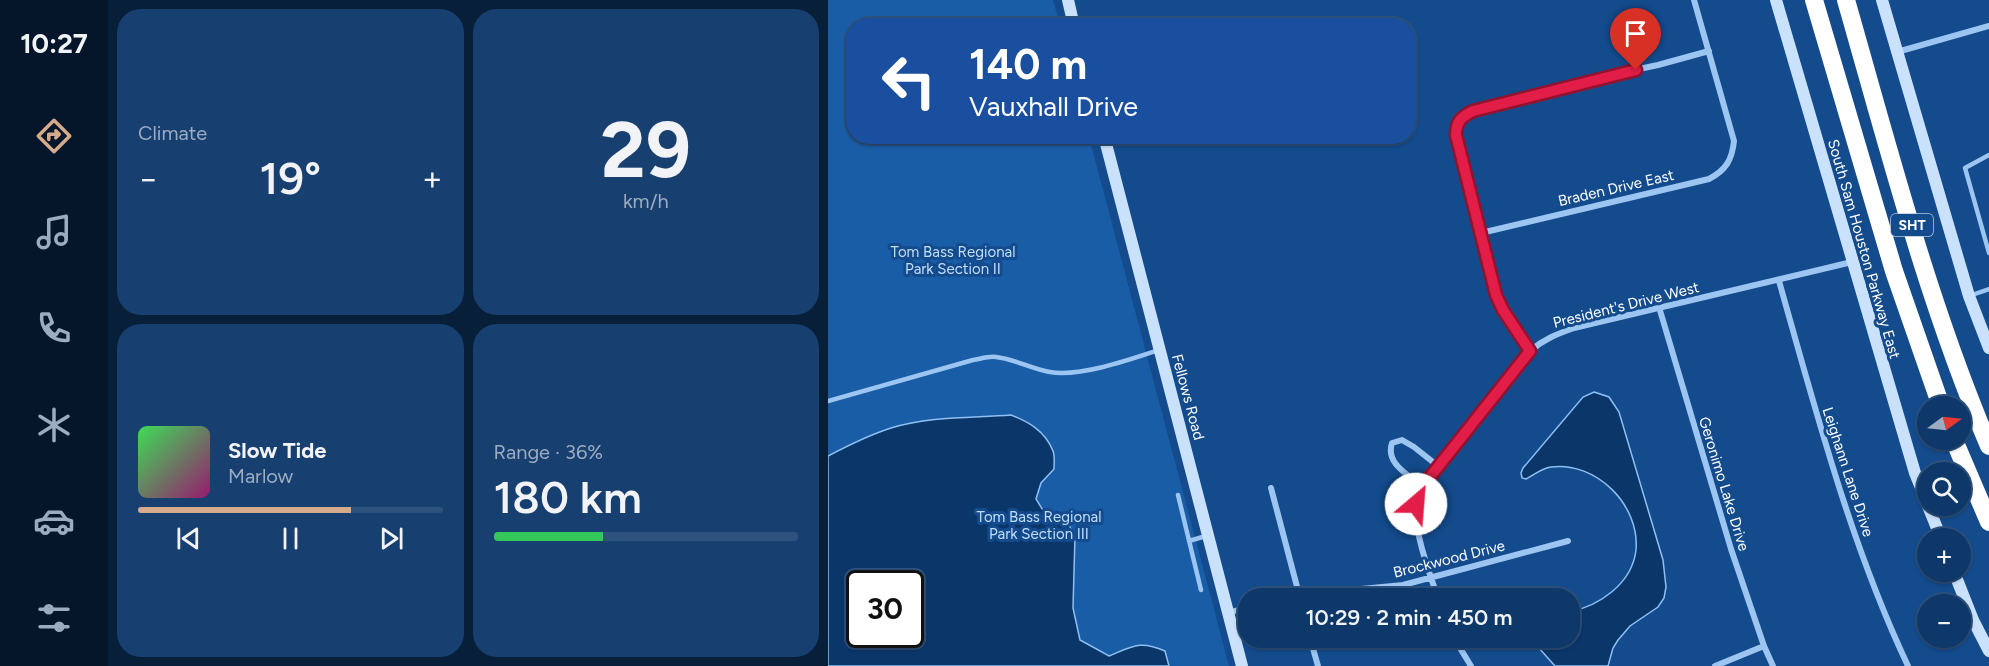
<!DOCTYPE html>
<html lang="en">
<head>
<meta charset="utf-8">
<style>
	body { margin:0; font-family:Figtree,sans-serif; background:#173f70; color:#f1f3f6; height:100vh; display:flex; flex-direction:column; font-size:22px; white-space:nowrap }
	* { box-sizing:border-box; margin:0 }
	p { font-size:20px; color:#9bacc1 }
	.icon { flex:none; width:33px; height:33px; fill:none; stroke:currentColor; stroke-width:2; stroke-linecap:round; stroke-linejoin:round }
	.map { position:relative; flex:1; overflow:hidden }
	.details { display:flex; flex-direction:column; gap:9px; padding:9px; background:#081f3a; width:720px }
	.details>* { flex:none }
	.guide { position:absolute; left:18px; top:18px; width:570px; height:126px; border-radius:24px; box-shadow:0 2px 4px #0004,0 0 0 2px #2e527e; background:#1a4fa0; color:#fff; overflow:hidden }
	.needle { width:39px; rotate:75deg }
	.controls { position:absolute; left:1089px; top:396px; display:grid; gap:12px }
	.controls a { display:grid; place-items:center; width:54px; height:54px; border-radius:50%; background:#0e386a; box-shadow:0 2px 4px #0004,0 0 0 2px #2e527e; font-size:30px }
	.speed { position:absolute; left:18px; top:570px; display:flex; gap:12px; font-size:30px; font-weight:700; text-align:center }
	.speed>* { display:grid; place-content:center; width:78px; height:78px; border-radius:50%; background:#0e386a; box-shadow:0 2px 4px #0004,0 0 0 2px #2e527e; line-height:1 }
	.speed .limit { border:3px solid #111; border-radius:9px; background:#fff; color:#111 }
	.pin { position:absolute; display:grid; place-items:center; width:51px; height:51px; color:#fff; margin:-62px -26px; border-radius:50% 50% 50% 0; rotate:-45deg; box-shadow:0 0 6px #0007 }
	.pin .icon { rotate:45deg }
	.me { position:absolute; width:66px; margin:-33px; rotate:27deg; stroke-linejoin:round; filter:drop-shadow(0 0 4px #0008) }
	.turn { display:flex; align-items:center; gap:21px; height:126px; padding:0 24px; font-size:27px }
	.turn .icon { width:78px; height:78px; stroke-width:2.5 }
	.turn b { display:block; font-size:42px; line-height:51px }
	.big { font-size:45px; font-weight:600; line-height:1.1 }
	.details .widget { flex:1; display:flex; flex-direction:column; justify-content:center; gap:9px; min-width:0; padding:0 21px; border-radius:24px; background:#173f70 }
	.details .dial { align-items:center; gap:0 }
	.dial b { font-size:78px; line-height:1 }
	.song { display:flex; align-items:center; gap:18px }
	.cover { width:72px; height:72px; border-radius:9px; background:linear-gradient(135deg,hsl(130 70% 55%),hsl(320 70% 35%)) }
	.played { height:6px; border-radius:3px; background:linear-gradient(90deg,#d6ab8b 70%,#2e527e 70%) }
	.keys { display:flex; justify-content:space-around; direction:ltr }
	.heat { display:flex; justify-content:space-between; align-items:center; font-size:33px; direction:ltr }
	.charge { height:9px; border-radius:4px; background:linear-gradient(90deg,#34c759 36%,#2e527e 0) }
	.details .tiles { flex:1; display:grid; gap:9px; grid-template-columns:repeat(2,1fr) }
	.trip { position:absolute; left:410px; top:588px; width:342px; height:60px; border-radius:24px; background:#0e386a; box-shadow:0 2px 4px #0004,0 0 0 2px #2e527e; font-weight:600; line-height:60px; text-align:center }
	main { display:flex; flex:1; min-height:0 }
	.dock { display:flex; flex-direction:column; width:108px; justify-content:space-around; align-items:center; background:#06162a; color:#9bacc1 }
	.dock .icon { width:42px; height:42px }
	.dock .active { color:#d6ab8b }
	.dock b { font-size:27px; color:#f1f3f6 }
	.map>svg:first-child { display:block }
	.green { fill:#1a5da7; fill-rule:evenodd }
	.water { fill:#0b366a; stroke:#8ec0f4; stroke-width:1.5; fill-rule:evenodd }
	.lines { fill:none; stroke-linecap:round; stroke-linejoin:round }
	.lane { stroke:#9cc5f1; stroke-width:4.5 }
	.street { stroke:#9cc5f1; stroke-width:6 }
	.secondary { stroke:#cae1fc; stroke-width:12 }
	.highway { stroke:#fff; stroke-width:18 }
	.route-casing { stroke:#92132f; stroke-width:15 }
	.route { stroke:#e11d48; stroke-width:10 }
	.labels { text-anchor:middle; stroke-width:6; stroke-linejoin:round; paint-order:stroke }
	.shield { fill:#134b8d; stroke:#b8c9dd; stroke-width:1.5 }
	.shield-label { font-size:14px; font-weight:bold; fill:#fff }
	.street-label { font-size:15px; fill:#fff; stroke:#134b8d }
	.park-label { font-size:15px; fill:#c3defc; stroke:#134b8d }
</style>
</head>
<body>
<main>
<nav class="dock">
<b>10:27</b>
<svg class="icon active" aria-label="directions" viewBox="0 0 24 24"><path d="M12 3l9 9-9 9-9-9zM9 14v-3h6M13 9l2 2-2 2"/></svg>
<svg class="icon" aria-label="music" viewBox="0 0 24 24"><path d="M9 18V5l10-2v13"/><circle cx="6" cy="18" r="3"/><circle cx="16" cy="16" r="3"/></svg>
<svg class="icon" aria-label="phone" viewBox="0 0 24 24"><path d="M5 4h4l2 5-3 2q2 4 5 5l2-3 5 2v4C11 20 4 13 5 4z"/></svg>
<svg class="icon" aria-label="climate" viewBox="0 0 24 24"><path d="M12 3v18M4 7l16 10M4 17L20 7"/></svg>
<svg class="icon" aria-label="car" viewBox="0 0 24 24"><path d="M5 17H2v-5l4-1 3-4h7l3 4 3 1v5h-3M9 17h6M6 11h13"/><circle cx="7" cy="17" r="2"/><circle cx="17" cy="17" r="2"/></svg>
<svg class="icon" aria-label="filters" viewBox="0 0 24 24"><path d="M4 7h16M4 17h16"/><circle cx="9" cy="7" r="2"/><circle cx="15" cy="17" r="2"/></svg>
</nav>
<section class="details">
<div class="tiles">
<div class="widget"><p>Climate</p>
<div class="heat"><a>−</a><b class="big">19°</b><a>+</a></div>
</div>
<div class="widget dial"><b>29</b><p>km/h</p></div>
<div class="widget">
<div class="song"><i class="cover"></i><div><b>Slow Tide</b><p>Marlow</p></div></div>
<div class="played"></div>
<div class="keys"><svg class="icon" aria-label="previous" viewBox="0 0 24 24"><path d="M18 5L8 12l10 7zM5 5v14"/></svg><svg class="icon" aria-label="pause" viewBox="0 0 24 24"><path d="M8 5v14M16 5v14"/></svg><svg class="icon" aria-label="next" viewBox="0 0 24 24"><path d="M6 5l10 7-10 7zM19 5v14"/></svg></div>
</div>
<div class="widget"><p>Range · 36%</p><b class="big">180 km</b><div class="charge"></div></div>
</div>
</section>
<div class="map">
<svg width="1161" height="666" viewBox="0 0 1161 666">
	<rect width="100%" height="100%" fill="#134b8d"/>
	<path class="green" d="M0 0H225L232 25 26 26V136L261 137 401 666H0ZM32 584H82V634H32Z"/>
	<path class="water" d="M766 392 781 397 791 412 835 560 838 587 836 598 830 607 802 626 790 640 785 648 780 666H727L702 638H741V612C771 606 804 584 808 550 812 505 768 461 723 467 714 468 706 475 698 479L694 478 693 473 695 468 755 397Z
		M183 415C201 422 217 431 225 451 227 456 226 464 226 469L213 483 208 499 216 512 238 520 247 536 245 608 252 640 281 656C305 646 312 640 337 651L341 666H0V456C21 445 41 435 63 428 102 416 144 418 183 415ZM32 584H82V634H32Z"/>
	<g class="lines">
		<path class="lane" d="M1161 155 1137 168 1161 253
			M1141 296 1161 289
			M0 401 145 360C152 359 160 356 168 357 187 359 203 369 222 372 252 377 301 360 331 350
			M350 495 373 590
			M361 541 378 536"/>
		<path class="street" d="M1069 52 1161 26
			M653 233 881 179C898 170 904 160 906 141L866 0
			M951 281C988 411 1022 543 1080 666
			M831 307 903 549 936 646 945 666
			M702 351 675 310 668 295 628 135V124L636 115 645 111 787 74 830 65 881 51
			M595 487C581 475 557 464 564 443L574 440 586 447 610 466
			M443 488 472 598
			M455 598 471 595 575 585 740 541
			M610 598C602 575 585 529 588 505 589 499 592 493 595 487L702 351C716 339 729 334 746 328L1024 262
			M400 613 420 607
			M404 627 420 623
			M482 638 490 666
			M626 638 643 666
			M887 666 936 646"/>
		<path class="secondary" d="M240 0 246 26
			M948 0 1087 473 1100 505
			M1054 0 1141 296 1161 348
			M276 136 414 666
			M1100 506 1113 538
			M1126 572 1145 620 1161 651"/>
		<path class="highway" d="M986 0 1066 271 1113 406
			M1018 0C1061 150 1100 303 1161 446
			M1126 440 1161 522"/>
	</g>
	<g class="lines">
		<g class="route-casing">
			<path id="route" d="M588 504 595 487 602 477 702 351 675 310 668 295 628 135C628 122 633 117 645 111L808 70"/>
		</g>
		<use href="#route" class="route"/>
	</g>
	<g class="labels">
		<rect class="shield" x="1063" y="214" width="42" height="22" rx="4.5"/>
		<g class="shield-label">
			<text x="1084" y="230">SHT</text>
		</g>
		<g class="street-label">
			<text transform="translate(788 188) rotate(-13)" y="5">Braden Drive East</text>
			<text transform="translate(1036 249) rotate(74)" y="5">South Sam Houston Parkway East</text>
			<text transform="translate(798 305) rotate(-14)" y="5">President's Drive West</text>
			<text transform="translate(360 397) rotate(75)" y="5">Fellows Road</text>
			<text transform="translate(1020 472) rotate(72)" y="5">Leighann Lane Drive</text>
			<text transform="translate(896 484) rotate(73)" y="5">Geronimo Lake Drive</text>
			<text transform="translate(621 559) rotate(-14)" y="5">Brockwood Drive</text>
		</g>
		<g class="park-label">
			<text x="125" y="257">Tom Bass Regional<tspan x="125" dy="17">Park Section II</tspan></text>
			<text x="211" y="522">Tom Bass Regional<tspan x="211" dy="17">Park Section III</tspan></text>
		</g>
	</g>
</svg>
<div class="controls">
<a><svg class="needle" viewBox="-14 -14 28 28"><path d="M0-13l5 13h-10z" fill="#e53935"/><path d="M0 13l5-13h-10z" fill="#9bacc1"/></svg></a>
<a><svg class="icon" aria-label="search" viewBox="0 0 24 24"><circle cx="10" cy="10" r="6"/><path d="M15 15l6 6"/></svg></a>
<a>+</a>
<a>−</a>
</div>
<div class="speed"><div class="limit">30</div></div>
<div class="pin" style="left:808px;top:70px;background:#d93025"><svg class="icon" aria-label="arrive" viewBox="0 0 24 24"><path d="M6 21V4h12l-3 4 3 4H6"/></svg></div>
<svg class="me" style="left:588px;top:504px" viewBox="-20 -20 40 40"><circle r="19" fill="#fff"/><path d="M0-13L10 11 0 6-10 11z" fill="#e11d48"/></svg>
<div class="trip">10:29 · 2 min · 450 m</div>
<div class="guide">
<div class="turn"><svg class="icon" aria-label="left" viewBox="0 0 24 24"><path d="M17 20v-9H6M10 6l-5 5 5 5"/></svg><div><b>140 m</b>Vauxhall Drive</div></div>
</div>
</div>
</main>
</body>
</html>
